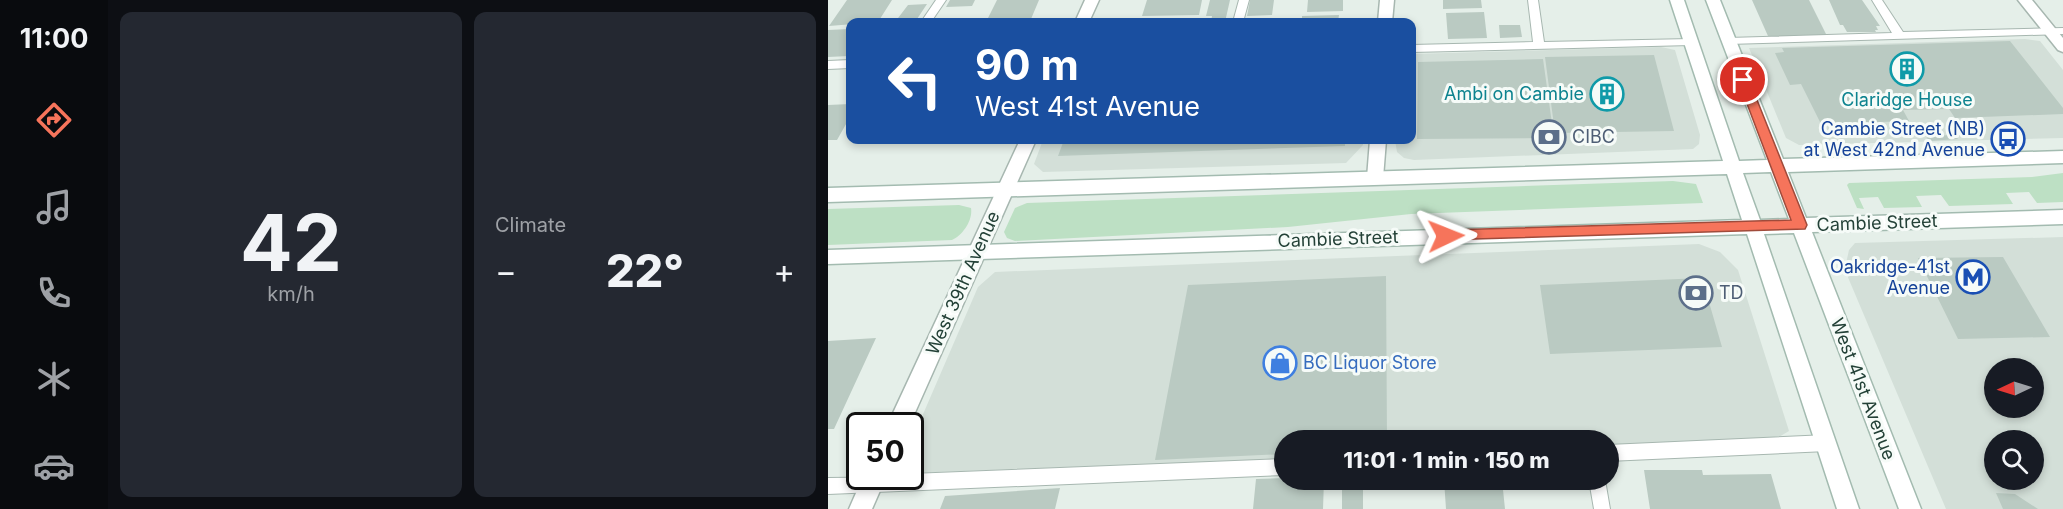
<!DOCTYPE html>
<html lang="en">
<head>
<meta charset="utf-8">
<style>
	body { margin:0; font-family:Inter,sans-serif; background:#242831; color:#f1f3f6; height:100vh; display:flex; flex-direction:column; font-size:22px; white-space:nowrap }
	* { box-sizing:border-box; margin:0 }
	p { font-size:20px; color:#9ea1a6 }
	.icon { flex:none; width:33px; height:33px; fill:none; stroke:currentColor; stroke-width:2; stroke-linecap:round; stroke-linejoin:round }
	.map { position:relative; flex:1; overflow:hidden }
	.details { display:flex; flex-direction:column; gap:12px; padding:12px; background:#0d0f14; width:720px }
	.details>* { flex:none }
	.guide { position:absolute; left:18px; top:18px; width:570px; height:126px; border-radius:12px; box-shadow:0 3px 9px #0003; background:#1a4fa0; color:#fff; overflow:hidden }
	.needle { width:39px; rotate:266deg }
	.controls { position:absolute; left:1156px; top:358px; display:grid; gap:12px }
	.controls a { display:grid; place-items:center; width:60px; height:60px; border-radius:50%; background:#171b24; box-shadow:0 3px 9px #0003; font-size:30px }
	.speed { position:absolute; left:18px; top:412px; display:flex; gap:12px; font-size:30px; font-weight:700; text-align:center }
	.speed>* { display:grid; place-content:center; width:78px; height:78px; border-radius:50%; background:#171b24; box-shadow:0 3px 9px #0003; line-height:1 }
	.speed .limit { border:3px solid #111; border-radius:9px; background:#fff; color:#111 }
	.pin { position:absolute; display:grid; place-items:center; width:51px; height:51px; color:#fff; margin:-26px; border:3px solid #fff; border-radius:50%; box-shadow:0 2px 6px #0007 }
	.me { position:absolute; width:66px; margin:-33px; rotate:88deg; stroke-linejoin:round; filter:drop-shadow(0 0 4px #0008) }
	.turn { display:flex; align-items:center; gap:21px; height:126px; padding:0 30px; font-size:27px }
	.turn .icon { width:78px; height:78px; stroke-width:2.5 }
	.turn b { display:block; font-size:42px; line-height:51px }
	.big { font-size:45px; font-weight:800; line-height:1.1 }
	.details .card { flex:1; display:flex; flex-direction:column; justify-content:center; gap:9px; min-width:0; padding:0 21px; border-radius:12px; background:#242831 }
	.details .dial { align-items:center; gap:0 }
	.dial b { font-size:78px; line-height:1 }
	.heat { display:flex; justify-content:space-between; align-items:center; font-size:33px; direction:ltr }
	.details .tiles { flex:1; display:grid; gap:12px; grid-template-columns:repeat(2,1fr) }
	.trip { position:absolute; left:446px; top:430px; width:345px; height:60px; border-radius:30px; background:#171b24; box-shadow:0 3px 9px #0003; font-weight:800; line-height:60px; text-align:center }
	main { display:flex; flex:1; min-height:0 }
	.dock { display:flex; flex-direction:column; width:108px; justify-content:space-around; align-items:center; background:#090b0e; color:#9ea1a6 }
	.dock .icon { width:42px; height:42px }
	.dock .selected { color:#f6745b }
	.dock b { font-size:27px; color:#f1f3f6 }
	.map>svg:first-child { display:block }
	.built { fill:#d3dfd8; fill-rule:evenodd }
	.green { fill:#bde0c4 }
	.building { fill:#bacac2 }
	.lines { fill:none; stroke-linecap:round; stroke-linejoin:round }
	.service-casing { stroke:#a7b7b0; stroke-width:2 }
	.minor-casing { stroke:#a7b7b0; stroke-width:3 }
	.secondary-casing { stroke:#a3bbb0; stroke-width:3 }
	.service { fill:#fff; fill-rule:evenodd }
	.minor { fill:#fff; fill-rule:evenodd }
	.secondary { fill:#fff; fill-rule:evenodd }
	.route { fill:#f6745b; stroke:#a04b3b; stroke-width:1.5 }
	.labels { text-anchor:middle; stroke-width:6; stroke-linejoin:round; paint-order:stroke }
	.culture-label { font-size:18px; fill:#0d838f; stroke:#f6fbf8; text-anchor:end }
	.transit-label { font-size:18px; fill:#164399; stroke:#f6fbf8; text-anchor:end }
	.service-label { font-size:18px; fill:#4e5e75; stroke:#f6fbf8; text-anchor:start }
	.street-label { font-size:18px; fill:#234137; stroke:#f6fbf8 }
	.shop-label { font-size:18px; fill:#366cbe; stroke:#f6fbf8; text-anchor:start }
</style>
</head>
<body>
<main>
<nav class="dock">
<b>11:00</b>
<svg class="icon selected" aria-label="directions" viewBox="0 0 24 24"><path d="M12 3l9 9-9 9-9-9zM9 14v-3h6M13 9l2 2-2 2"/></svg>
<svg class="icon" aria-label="music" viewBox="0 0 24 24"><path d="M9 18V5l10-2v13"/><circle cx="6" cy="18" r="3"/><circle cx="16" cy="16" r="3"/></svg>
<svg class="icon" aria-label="phone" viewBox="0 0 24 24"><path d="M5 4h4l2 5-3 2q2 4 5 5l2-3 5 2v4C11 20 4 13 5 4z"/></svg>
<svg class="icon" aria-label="climate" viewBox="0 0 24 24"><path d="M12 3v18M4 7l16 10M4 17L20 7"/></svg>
<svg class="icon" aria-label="car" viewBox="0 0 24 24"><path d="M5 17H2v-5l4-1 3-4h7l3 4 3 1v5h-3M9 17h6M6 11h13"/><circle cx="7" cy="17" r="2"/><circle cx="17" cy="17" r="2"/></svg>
</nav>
<section class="details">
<div class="tiles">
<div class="card dial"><b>42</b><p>km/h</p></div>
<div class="card"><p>Climate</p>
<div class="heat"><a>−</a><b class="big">22°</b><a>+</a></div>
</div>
</div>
</section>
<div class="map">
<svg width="1235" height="509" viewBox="0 0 1235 509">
	<rect width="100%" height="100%" fill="#e5efe9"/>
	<path class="built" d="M1197 39 1212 41 1235 70V138L971 145 958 138 921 48Z
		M833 47 847 50 872 135 871 144 865 149 586 160 576 158 569 152 567 140H584V54Z
		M215 140H535V145L518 163 215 172 206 164Z
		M1235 237V509H1118L1019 275 1017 268 1021 250 1027 243ZM1167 369H1206V408H1167ZM1167 441H1206V480H1167Z
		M871 244 892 252 910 270 961 431 949 438 780 445V441H456V459L83 473V442L150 287 167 272Z"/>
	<path class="green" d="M1235 173V202L1209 203 1201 192 1178 193 1185 204 1121 206 1113 195 1088 196 1094 207 1056 208 1050 197 1031 198 1036 209 1029 208 1019 185 1021 183 1204 177Z
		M845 181 868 184 875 203 583 214 460 227 187 241 179 238 176 232 187 208 199 203Z
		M131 205 143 208C145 220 135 235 124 240L0 245V209Z"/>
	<path class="building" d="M19 0H64L50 22 1 26Z
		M122 0H147L144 6 118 7Z
		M169 0H211L203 19 159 20Z
		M319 0H374L371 15 314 16Z
		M382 0H402L397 22H383L384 16H378Z
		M422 0H446L444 15 419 16Z
		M480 0H515V11L479 12Z
		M615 0H653L654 8 615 9Z
		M924 0H981L999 36H940Z
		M1001 0H1034L1052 26H1048L1050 30H1047L1048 32H1019L1015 25H1012Z
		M99 4 87 22H67L80 5Z
		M656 12 659 38 620 39 618 13Z
		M511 15 510 22H474V16Z
		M671 25H692L694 37 672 38Z
		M22 29 21 56 0 57V30Z
		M1182 41 1235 108V114L1127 118 1121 109 1075 110 1081 121 993 124 973 84 962 85 947 53 956 52 954 48Z
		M826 55 846 131 727 133 717 57Z
		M715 59 726 138 589 139 590 62Z
		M22 104V117L9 140H0V105Z
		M1127 135 1130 139 1101 141 1098 136Z
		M120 140H159V141L118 143Z
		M236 140H517V146L230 156Z
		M1175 257 1222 337 1130 339 1090 258Z
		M558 276 559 441H456V454L327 460 360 285Z
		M874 278 894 347 722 354 712 285Z
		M48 338 6 429H0V341Z
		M816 470H874L875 475 943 474 953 509H822Z
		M456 478V480H496L495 509H425L428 479Z
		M616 480H674L677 509H618Z
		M535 485V509H514V487Z
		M232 488 227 509H112L117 496Z
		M1168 493 1187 494 1210 509H1175Z"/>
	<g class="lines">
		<g class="service-casing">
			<path id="service" d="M108 0H118L103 22H93Z
				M411 0H421L415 22H405Z
				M700 0H710L716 42 863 39 868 42 863 45 584 52V45L705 42Z
				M1044 0H1054L1075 32 1235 28V34L900 44 895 41 900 38 1064 33Z
				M22 60V68L0 69V61Z
				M999 435 1005 437 1007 443 1005 449 999 451 780 461V445Z
				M456 459V475L0 494V478L82 477V474Z
				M761 480H777L782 509H766Z"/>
		</g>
		<g class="minor-casing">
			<path id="minor" d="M257 0H271L261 22H247Z
				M552 0H566L564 22H550Z
				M1190 0H1204L1235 38V52L1230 50Z
				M192 140H208L81 426H59Z
				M542 140H558L555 178 553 182 547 184 541 182 539 178Z
				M35 477H58L44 509H21Z"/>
		</g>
		<g class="secondary-casing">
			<path id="secondary" d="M842 0H856L911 161 939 160 878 0H892L955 159 1235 151V163L960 172 978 218 1235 210V224L984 232 1093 509H1071L966 233 936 234 1031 509H1009L919 234 0 264V250L914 220 899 174 0 202V188L895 161ZM943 172 961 219 932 220 915 173Z"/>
		</g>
		<use href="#service" class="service"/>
		<use href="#minor" class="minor"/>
		<use href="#secondary" class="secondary"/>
	</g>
	<path class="route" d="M915 76 921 80 979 225 977 229 613 240 611 236 613 232 618 230 963 220 910 80Z"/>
	<defs>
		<g id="building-ring" transform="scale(1.725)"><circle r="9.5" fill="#f6fbf8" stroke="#0f9aa8" stroke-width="1.5"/><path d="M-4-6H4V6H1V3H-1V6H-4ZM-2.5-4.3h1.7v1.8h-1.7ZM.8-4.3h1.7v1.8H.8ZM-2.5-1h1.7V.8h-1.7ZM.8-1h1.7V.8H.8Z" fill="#0f9aa8"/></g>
		<g id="bank-ring" transform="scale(1.725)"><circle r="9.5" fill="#f6fbf8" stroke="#5c6f8a" stroke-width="1.5"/><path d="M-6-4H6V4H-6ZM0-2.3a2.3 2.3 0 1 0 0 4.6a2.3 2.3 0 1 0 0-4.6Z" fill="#5c6f8a"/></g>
		<g id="bus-ring" transform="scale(1.725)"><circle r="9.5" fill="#f6fbf8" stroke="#1a4fb4" stroke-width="1.5"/><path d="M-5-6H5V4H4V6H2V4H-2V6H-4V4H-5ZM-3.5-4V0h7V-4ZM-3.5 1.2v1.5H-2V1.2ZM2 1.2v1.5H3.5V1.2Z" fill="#1a4fb4"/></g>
		<g id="metro-ring" transform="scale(1.725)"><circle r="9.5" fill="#f6fbf8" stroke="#1a4fb4" stroke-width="1.5"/><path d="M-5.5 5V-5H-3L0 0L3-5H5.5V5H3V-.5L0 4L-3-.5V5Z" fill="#1a4fb4"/></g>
		<g id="shop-ring" transform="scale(1.725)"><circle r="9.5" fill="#f6fbf8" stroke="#3f7fe0" stroke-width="1.5"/><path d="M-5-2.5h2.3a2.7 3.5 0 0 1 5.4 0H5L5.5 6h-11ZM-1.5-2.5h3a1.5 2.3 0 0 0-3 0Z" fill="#3f7fe0"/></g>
	</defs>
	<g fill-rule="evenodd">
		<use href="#building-ring" x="1079" y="69"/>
		<use href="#building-ring" x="779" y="94"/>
		<use href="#bank-ring" x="721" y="137"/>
		<use href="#bus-ring" x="1180" y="139"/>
		<use href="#metro-ring" x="1145" y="277"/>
		<use href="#bank-ring" x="868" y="293"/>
		<use href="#shop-ring" x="452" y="363"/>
	</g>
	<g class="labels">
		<g class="culture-label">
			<text x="756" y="100">Ambi on Cambie</text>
			<text x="1079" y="106" text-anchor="middle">Claridge House</text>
		</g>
		<g class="transit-label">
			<text x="1157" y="135">Cambie Street (NB)<tspan x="1157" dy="21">at West 42nd Avenue</tspan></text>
			<text x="1122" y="273">Oakridge-41st<tspan x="1122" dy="21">Avenue</tspan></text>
		</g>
		<g class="service-label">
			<text x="744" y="143">CIBC</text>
			<text x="891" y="299">TD</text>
		</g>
		<g class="street-label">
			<text transform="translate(1049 223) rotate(-2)" y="6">Cambie Street</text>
			<text transform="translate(510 239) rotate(-2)" y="6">Cambie Street</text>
			<text transform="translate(135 283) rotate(-66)" y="6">West 39th Avenue</text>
			<text transform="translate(1035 389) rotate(69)" y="6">West 41st Avenue</text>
		</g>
		<g class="shop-label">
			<text x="475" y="369">BC Liquor Store</text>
		</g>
	</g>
</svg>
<div class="controls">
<a><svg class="needle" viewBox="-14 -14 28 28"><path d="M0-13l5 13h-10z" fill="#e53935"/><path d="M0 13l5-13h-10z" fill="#9ea1a6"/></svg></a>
<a><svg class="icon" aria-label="search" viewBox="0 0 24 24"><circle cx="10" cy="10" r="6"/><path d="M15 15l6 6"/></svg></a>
</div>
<div class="speed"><div class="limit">50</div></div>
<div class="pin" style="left:915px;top:80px;background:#d93025"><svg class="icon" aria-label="arrive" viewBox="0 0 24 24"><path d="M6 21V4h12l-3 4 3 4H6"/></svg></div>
<svg class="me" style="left:618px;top:236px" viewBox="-20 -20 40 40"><path d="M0-17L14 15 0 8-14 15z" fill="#f6745b" stroke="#fff" stroke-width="4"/></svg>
<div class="trip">11:01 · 1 min · 150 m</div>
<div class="guide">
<div class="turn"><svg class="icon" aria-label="left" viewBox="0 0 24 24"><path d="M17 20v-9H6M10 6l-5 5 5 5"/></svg><div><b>90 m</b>West 41st Avenue</div></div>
</div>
</div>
</main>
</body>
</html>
